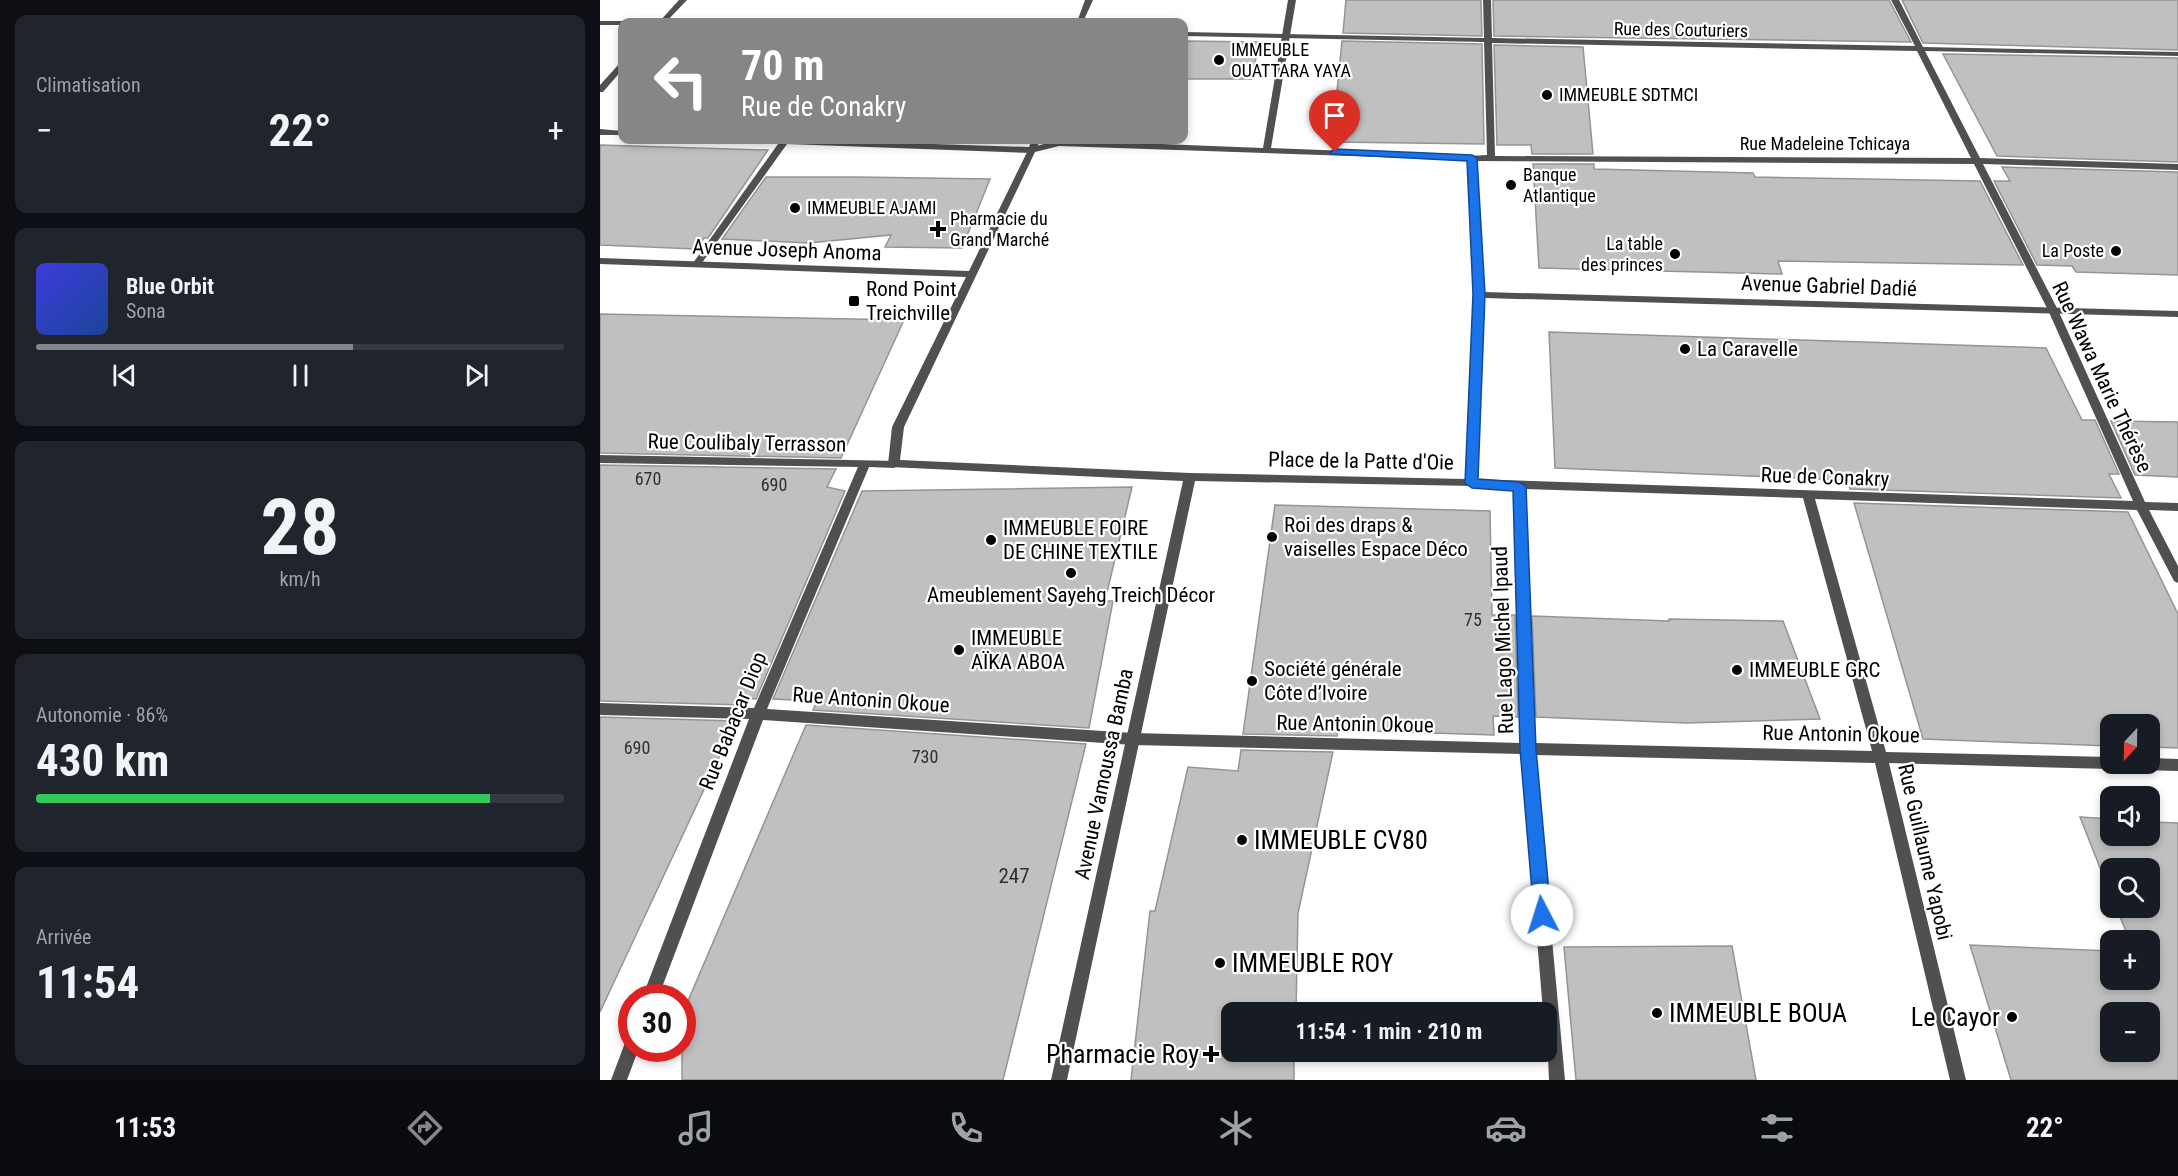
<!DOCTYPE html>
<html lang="fr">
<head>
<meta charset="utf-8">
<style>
	body { margin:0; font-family:"Roboto Condensed",sans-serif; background:#20242c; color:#f1f3f6; height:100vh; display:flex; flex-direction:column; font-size:22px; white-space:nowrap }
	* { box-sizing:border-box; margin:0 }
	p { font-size:20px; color:#9ea1a6 }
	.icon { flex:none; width:33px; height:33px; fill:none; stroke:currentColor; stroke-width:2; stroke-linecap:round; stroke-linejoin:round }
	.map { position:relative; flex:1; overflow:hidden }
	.panel { display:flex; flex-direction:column; gap:15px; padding:15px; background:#0d0f14; width:600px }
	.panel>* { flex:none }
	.guide { position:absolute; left:18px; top:18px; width:570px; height:126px; border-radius:12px; box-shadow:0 3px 9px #0003; background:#858687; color:#fff; overflow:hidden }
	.needle { width:39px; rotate:202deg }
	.buttons { position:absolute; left:1500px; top:714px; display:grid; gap:12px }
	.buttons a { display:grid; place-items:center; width:60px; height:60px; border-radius:12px; background:#171b24; box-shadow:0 3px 9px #0003; font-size:30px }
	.speed { position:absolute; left:18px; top:984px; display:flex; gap:12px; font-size:30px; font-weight:700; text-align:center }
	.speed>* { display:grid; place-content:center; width:78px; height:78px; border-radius:50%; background:#171b24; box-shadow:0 3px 9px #0003; line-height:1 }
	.speed .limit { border:9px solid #d22; background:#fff; color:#111 }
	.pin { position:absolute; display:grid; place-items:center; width:51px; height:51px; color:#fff; margin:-62px -26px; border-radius:50% 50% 50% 0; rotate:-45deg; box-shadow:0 0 6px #0007 }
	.pin .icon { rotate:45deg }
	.me { position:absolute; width:66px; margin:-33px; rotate:355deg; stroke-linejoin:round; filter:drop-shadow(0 0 4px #0008) }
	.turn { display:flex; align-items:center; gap:21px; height:126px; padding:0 24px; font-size:27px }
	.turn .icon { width:78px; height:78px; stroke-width:2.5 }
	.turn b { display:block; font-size:42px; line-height:51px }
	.big { font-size:45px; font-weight:700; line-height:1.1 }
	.panel .tile { flex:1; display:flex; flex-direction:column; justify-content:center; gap:9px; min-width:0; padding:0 21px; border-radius:12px; background:#20242c }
	.panel .dial { align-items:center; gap:0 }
	.dial b { font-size:78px; line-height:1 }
	.song { display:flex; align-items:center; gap:18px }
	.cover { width:72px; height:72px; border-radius:9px; background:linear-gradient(135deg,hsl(240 70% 55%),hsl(220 70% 35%)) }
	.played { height:6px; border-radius:3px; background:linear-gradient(90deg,#858687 60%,#363941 60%) }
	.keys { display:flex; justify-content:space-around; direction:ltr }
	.heat { display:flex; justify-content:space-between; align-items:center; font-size:33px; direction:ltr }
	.charge { height:9px; border-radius:4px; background:linear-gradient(90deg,#34c759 86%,#363941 0) }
	.trip { position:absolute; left:621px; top:1002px; width:336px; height:60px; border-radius:12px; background:#171b24; box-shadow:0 3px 9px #0003; font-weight:700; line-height:60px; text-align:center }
	.menu { display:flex; height:96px; justify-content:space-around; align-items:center; background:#090b0e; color:#9ea1a6 }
	.menu .icon { width:42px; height:42px }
	.menu .current { color:#858687 }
	.menu b { font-size:27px; color:#f1f3f6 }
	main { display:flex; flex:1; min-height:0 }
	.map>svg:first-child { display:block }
	.building { fill:#c0c0c0; stroke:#949494; stroke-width:1.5; fill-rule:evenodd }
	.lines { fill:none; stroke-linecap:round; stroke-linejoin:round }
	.minor { fill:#505050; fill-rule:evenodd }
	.tertiary { fill:#505050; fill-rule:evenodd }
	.route { fill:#1a73e8; stroke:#114b97; stroke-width:1.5 }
	.poi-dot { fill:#000; stroke:#fff; stroke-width:2 }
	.labels { text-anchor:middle; stroke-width:4.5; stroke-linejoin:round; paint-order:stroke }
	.far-street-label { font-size:18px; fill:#000; stroke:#fff }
	.far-poi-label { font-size:18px; fill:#000; stroke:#fff; text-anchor:start }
	.number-label { font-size:18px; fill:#303030 }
	.street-label { font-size:21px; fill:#000; stroke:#fff }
	.poi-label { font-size:21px; fill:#000; stroke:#fff; text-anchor:start }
	.near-number-label { font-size:21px; fill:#303030 }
	.near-poi-label { font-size:26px; fill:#000; stroke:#fff; text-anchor:start }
</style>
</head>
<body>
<main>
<section class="panel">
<div class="tile"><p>Climatisation</p>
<div class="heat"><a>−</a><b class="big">22°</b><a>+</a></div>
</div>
<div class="tile">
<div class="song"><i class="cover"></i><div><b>Blue Orbit</b><p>Sona</p></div></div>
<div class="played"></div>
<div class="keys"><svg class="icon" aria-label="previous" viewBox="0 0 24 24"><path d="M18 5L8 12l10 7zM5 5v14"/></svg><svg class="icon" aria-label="pause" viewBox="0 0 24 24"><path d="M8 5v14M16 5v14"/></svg><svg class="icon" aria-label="next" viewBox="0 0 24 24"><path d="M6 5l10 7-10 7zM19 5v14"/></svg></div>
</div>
<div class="tile dial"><b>28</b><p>km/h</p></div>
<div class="tile"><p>Autonomie · 86%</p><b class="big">430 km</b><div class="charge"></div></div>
<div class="tile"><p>Arrivée</p><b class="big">11:54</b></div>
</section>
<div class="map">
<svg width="1578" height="1080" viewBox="0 0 1578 1080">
	<rect width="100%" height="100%" fill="#fff"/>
	<path class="building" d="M746 0H881L882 36 743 33Z
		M893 0H1289L1311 42 894 36Z
		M1302 0H1578V50L1323 43Z
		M584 41 659 42 652 79H584Z
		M742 41 882 44 884 144 732 142Z
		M894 45 983 47 993 154H932L931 145H897Z
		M1343 54 1578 58V162L1397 156Z
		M0 145 168 150 108 238H104L96 249 0 245Z
		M933 164H994V169L1153 173 1155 177 1380 181 1423 265 1178 261 1182 274 939 268Z
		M1402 167 1578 172V275L1476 272 1472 266 1437 265 1394 181H1410Z
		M166 177H257L390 179 362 248 285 247 291 235 209 243 122 239Z
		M0 314 304 320 241 458 0 453Z
		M949 332 1446 348 1482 420H1495L1519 474H1509L1521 498 1250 489 1247 480 955 468Z
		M1511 421 1578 422V477L1535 475Z
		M0 465 236 469 227 487 245 491 156 699 146 698 143 705 0 701Z
		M532 487 505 601H513L489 728 213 710 217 701 173 699 262 491Z
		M1254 503 1528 512 1578 614V748L1550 747V724H1510V746L1323 739Z
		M675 505 890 511 892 615H915L918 717 893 716 894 735 738 730 737 736 643 734Z
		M932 616 1069 621V619L1183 621 1220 719 1087 723 936 717Z
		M0 717 136 721 0 1012Z
		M206 725 486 744 403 1080H82V1015Z
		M641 750 733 752 698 913 696 1012H632V1052H694V1080H531L550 911H555L588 767 638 771Z
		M1480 817 1510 819V836H1550V822L1578 823V1080H1411L1370 945 1510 951V980H1550V940H1530L1516 908H1550V868H1510V893ZM1510 1012H1550V1052H1510Z
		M1132 946 1156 1080H976L964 947Z"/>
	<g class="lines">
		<path class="minor" d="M79 0H87L66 22H59Z
			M485 0H493L483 22H477Z
			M883 0H891L892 38 1315 46 1291 0H1299L1323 47 1578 52V56L1325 51 1380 158 1578 164V170L1383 164 1458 310 1545 502 1578 503V511L1549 510 1578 566V583L1574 581 1537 510 1215 499 1286 752 1510 757V764H1517L1515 767 1510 769 1289 763 1366 1080H1350L1275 763 935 755 965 1080H949L946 1012H943L922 754 533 745 163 720 58 998H42L149 719 0 715V703L154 708 258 467 0 463V455L298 461 300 464 294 468 269 467 167 709 533 733 921 743 913 488 867 486 865 483 871 479 1533 501 1448 310 1374 164 872 161 868 158 869 156 887 155 884 42 584 36V32L884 38ZM892 43 1317 51 1371 158 895 156ZM925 489 1203 498 1272 751 935 743Z
			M0 21H22L25 22H22V25H0Z
			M19 64H22V70L3 92H0V85Z
			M0 129 22 131V135H0Z
			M147 140H209L429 147 432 140H440L436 150 432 153 187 144 99 267H93V263L178 144 151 143Z
			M1550 758 1578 759V771L1538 770 1533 768 1531 764H1550Z
			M32 1038V1048H39L27 1080H11L26 1040Z"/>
		<path class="tertiary" d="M688 0H696L671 148 875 156 884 292 1578 311V317L884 298 877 483 875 486 595 481 467 1080H451L583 481 290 467 288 464 292 427 366 277 0 264V258L369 271 429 148 459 140 663 148ZM459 146 868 160 874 295 865 479 590 473 300 460 304 427 435 152Z"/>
	</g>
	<path class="route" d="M735 149 872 155 877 158 885 294 878 479 919 482 926 486 936 749 951 915 949 920 942 923 936 920 934 915 920 749 913 491 872 488 865 483 873 294 867 161 732 154 730 152Z"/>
	<g class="poi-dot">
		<circle cx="619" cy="60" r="6"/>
		<circle cx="947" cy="95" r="6"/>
		<circle cx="911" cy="185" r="6"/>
		<circle cx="195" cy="208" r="6"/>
		<path d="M335 220h6v6h6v6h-6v6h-6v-6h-6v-6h6z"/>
		<circle cx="1516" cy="251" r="6"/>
		<circle cx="1075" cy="254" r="6"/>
		<rect x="248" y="295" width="12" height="12" rx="3"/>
		<circle cx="1085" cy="349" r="6"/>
		<circle cx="672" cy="537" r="6"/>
		<circle cx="391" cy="540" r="6"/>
		<circle cx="471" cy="573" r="6"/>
		<circle cx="359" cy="650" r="6"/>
		<circle cx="1137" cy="670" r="6"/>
		<circle cx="652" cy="681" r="6"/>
		<circle cx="642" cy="840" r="6"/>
		<circle cx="620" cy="963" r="6"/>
		<circle cx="1057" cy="1013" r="6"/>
		<circle cx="1412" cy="1017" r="6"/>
		<path d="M608 1045h6v6h6v6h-6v6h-6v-6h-6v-6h6z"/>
	</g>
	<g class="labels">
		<g class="far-street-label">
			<text transform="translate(1081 30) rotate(1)" y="6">Rue des Couturiers</text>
			<text x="1225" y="150">Rue Madeleine Tchicaya</text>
		</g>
		<g class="far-poi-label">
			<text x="631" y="56">IMMEUBLE<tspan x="631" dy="21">OUATTARA YAYA</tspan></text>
			<text x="959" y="101">IMMEUBLE SDTMCI</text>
			<text x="923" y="181">Banque<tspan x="923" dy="21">Atlantique</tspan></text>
			<text x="207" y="214">IMMEUBLE AJAMI</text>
			<text x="350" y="225">Pharmacie du<tspan x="350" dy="21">Grand Marché</tspan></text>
			<text x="1063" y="250" text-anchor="end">La table<tspan x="1063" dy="21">des princes</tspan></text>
			<text x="1504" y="257" text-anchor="end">La Poste</text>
		</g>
		<g class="number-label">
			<text x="48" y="485">670</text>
			<text x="174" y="491">690</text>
			<text x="873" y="626">75</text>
			<text x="37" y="754">690</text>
			<text x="325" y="763">730</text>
		</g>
		<g class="street-label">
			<text transform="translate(187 250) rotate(2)" y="7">Avenue Joseph Anoma</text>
			<text transform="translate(1229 286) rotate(2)" y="7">Avenue Gabriel Dadié</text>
			<text transform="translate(1502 377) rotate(65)" y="7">Rue Wawa Marie Thérèse</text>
			<text transform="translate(147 443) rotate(1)" y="7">Rue Coulibaly Terrasson</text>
			<text transform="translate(761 461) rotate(1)" y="7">Place de la Patte d'Oie</text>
			<text transform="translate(1225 477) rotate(2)" y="7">Rue de Conakry</text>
			<text transform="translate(903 640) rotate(-92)" y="7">Rue Lago Michel Ipaud</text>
			<text transform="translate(271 700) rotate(4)" y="7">Rue Antonin Okoue</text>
			<text transform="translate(133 721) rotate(-68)" y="7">Rue Babacar Diop</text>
			<text transform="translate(755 724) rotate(1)" y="7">Rue Antonin Okoue</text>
			<text transform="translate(1241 734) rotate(1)" y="7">Rue Antonin Okoue</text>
			<text transform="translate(504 774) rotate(-78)" y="7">Avenue Vamoussa Bamba</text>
			<text transform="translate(1325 852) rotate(77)" y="7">Rue Guillaume Yapobi</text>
		</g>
		<g class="poi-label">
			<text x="266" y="296">Rond Point<tspan x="266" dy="24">Treichville</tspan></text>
			<text x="1097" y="356">La Caravelle</text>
			<text x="684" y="532">Roi des draps &amp;<tspan x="684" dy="24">vaiselles Espace Déco</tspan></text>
			<text x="403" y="535">IMMEUBLE FOIRE<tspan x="403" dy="24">DE CHINE TEXTILE</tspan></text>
			<text x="471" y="602" text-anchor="middle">Ameublement Sayehg Treich Décor</text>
			<text x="371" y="645">IMMEUBLE<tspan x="371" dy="24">AÏKA ABOA</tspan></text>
			<text x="664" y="676">Société générale<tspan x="664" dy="24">Côte d’Ivoire</tspan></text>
			<text x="1149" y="677">IMMEUBLE GRC</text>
		</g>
		<g class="near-number-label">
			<text x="414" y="883">247</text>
		</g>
		<g class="near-poi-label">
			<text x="654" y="849">IMMEUBLE CV80</text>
			<text x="632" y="972">IMMEUBLE ROY</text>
			<text x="1069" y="1022">IMMEUBLE BOUA</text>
			<text x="1400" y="1026" text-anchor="end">Le Cayor</text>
			<text x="599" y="1063" text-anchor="end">Pharmacie Roy</text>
		</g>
	</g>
</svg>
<div class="buttons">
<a><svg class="needle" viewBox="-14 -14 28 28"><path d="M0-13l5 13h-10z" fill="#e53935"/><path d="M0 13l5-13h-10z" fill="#9ea1a6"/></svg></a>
<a><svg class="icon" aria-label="sound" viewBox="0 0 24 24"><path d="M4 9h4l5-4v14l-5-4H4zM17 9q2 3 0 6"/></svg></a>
<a><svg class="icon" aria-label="search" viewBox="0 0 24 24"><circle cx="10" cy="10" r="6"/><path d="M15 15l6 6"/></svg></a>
<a>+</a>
<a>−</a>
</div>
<div class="speed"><div class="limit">30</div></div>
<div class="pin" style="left:735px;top:152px;background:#d93025"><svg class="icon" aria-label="arrive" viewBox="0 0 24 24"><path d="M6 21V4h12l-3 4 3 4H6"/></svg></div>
<svg class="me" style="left:942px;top:915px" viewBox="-20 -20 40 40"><circle r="19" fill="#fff"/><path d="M0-13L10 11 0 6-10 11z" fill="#1a73e8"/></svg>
<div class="trip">11:54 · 1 min · 210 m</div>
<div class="guide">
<div class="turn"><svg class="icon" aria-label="left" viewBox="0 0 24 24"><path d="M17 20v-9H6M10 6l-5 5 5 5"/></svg><div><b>70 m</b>Rue de Conakry</div></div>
</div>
</div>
</main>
<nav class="menu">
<b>11:53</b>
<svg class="icon current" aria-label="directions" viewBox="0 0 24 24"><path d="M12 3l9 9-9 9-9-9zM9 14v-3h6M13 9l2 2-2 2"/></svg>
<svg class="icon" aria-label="music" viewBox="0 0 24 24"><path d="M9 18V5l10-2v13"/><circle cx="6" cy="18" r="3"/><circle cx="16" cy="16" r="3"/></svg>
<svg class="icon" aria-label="phone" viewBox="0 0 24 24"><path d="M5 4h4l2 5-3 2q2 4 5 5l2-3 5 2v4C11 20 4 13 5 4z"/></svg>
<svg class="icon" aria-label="climate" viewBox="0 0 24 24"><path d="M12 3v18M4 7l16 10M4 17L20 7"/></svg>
<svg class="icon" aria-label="car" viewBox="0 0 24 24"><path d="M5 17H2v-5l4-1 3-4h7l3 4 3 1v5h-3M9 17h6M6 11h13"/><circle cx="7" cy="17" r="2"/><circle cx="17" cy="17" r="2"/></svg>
<svg class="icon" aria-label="filters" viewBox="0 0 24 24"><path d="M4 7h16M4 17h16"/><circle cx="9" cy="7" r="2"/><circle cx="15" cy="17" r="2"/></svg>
<b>22°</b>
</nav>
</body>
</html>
